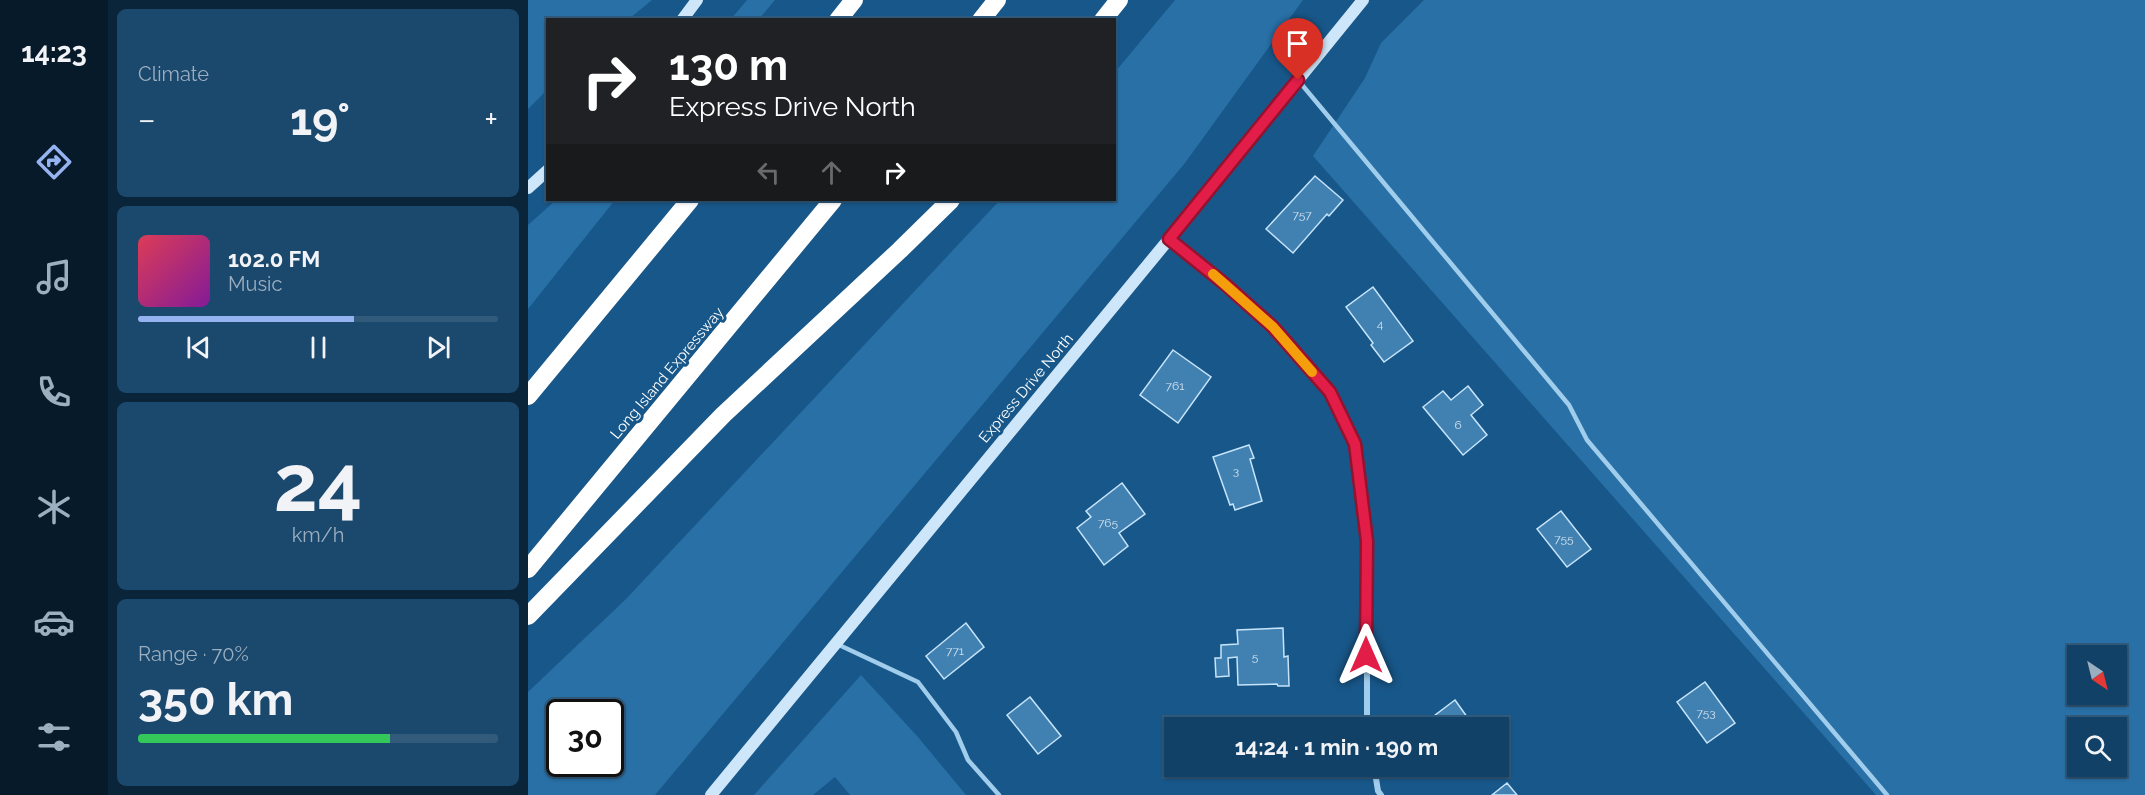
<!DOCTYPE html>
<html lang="en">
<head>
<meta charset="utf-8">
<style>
	body { margin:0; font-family:Raleway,sans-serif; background:#1b486d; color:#f1f3f6; height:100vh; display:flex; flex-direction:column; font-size:22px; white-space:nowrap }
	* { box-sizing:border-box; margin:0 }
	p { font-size:20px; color:#9cafc0 }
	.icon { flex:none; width:33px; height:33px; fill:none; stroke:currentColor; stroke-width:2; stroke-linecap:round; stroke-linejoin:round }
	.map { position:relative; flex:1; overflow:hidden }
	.details { display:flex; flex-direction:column; gap:9px; padding:9px; background:#0a2439; width:420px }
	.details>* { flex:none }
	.banner { position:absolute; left:18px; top:18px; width:570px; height:183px; border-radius:0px; box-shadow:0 2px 4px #0004,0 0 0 2px #315a7b; background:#202124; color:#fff; overflow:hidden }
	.needle { width:39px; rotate:145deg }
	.fabs { position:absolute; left:1539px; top:645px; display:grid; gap:12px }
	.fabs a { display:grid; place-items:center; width:60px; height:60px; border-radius:0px; background:#124167; box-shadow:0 2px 4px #0004,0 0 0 2px #315a7b; font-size:30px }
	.speed { position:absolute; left:18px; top:699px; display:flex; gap:12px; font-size:30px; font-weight:700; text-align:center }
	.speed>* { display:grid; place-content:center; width:78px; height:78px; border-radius:50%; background:#124167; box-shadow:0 2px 4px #0004,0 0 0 2px #315a7b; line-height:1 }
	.speed .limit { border:3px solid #111; border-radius:9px; background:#fff; color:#111 }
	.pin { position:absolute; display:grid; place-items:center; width:51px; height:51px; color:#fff; margin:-62px -26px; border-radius:50% 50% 50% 0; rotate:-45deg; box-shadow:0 0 6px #0007 }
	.pin .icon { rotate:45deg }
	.me { position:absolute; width:66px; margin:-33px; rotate:0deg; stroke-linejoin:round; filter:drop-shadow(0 0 4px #0008) }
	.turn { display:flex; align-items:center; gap:21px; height:126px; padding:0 24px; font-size:27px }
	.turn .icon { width:78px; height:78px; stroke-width:2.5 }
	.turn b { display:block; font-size:42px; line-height:51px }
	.lanes { display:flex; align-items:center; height:57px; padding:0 24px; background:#0003; justify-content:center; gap:30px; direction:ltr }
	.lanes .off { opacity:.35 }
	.big { font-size:45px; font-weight:700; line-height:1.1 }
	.details .widget { flex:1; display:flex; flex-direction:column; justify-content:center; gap:9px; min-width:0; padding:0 21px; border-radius:9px; background:#1b486d }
	.details .dial { align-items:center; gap:0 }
	.dial b { font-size:78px; line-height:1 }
	.song { display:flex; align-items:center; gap:18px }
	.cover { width:72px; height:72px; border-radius:9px; background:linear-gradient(135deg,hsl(350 70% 55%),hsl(290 70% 35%)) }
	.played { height:6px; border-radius:3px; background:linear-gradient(90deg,#95b2f1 60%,#315a7b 60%) }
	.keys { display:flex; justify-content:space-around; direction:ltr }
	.heat { display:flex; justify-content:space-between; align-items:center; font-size:33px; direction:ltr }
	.charge { height:9px; border-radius:4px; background:linear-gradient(90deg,#34c759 70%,#315a7b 0) }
	.trip { position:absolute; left:636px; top:717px; width:345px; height:60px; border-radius:0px; background:#124167; box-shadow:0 2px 4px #0004,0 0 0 2px #315a7b; font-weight:700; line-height:60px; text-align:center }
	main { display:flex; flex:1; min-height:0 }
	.dock { display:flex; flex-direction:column; width:108px; justify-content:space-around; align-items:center; background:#071a29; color:#9cafc0 }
	.dock .icon { width:42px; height:42px }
	.dock .on { color:#95b2f1 }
	.dock b { font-size:27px; color:#f1f3f6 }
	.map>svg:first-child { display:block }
	.green { fill:#2870a6; fill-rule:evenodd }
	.building { fill:#4181b2; stroke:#c6e4fa; stroke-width:1.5 }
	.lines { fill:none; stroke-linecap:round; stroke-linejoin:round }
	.service { stroke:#a1cded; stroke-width:4.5 }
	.minor { stroke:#a1cded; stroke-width:6 }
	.secondary { stroke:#cee6f9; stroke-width:12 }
	.motorway { stroke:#fff; stroke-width:18 }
	.route-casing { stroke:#92132f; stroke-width:15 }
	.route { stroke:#e11d48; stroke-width:10 }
	.slow { stroke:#f59e0b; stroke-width:10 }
	.labels { text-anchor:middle; stroke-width:6; stroke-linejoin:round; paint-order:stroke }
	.number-label { font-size:12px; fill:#d0e0ec }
	.street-label { font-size:15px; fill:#fff; stroke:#185789 }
</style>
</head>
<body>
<main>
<nav class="dock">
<b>14:23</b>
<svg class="icon on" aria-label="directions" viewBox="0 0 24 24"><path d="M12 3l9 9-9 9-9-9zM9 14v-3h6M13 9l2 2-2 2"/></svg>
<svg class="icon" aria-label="music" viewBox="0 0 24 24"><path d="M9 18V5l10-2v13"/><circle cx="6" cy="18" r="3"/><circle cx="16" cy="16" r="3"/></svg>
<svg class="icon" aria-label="phone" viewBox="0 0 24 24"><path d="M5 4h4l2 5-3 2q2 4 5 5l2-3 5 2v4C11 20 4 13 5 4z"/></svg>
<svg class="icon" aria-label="climate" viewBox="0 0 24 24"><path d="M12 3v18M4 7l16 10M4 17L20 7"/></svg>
<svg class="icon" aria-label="car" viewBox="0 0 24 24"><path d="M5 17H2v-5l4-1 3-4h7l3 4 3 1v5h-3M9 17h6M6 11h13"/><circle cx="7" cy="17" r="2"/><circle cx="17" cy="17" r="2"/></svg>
<svg class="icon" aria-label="filters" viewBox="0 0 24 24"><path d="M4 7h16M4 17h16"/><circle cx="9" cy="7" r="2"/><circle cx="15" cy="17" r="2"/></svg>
</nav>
<section class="details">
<div class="widget"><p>Climate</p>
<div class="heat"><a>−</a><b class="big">19°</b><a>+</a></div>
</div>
<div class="widget">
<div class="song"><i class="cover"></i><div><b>102.0 FM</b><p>Music</p></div></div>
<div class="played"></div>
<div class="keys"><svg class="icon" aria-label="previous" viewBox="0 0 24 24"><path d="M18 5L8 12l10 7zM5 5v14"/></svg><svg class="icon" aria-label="pause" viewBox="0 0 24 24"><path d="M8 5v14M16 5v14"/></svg><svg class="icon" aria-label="next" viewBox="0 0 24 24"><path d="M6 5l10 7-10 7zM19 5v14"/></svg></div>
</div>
<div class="widget dial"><b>24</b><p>km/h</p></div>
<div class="widget"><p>Range · 70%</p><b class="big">350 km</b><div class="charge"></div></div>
</section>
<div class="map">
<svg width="1617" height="795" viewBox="0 0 1617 795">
	<rect width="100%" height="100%" fill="#185789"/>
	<path class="green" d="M0 0H124L101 19 20 20 19 90 0 109Z
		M219 0H247L231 19H203Z
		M647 0H775L657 163 127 795H0V692L98 599 472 200H586L587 72ZM82 712V764H32V712Z
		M896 0H1617V795H1348L785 156 837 78 853 43ZM1550 656H1588V694H1550ZM1550 728H1588V766H1550Z
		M28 200H87L0 309V225Z
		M333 675 390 737 438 795H322L307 777 285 795H226Z"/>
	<path class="building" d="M787 176 815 200 801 216 799 214 765 253 738 229Z
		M845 287 885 341 856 362 843 345 845 343 818 307Z
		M645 350 683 377 650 423 612 395Z
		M940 386 955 405 943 415 959 435 935 455 895 407 915 391 923 400Z
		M721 445 726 458 722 459 734 501 707 510 705 504 702 505 685 457Z
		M594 483 617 514 591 533 600 546 576 565 549 528 563 517 558 511Z
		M1033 511 1063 549 1039 567 1009 529Z
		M438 623 456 647 416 679 398 656Z
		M755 628 756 657 760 656 761 686H750L749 684 710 685 709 657 700 658 701 676 688 677 687 658H693V645L710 644 709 630Z
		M1177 682 1207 723 1179 743 1149 702Z
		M502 697 533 736 510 754 479 715Z
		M927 700 947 728H908L902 719Z
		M979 783 989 795H964Z"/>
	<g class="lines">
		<path class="service" d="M770 80 1041 405 1059 440 1359 795
			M309 644 390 682 428 732 440 760 471 795"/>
		<path class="minor" d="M641 239 698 285 745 327 802 392 827 444 839 541V728
			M846 766 850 791 853 795"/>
		<path class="secondary" d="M154 20 169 0
			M0 188 20 170
			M183 795 641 239 835 0"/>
		<path class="motorway" d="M310 20 326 0
			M453 20 469 0
			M575 20 591 0
			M0 396 162 200
			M0 569 305 200
			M0 616 195 415 372 250 423 200"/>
	</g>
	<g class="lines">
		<g class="route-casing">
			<path id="route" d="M770 80 641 239 698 285 745 327 802 392 827 444 839 541 838 655"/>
		</g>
		<use href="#route" class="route"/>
		<path class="slow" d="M685 274 745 327 784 372"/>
	</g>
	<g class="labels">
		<g class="number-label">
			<text x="774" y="219">757</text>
			<text x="852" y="328">4</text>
			<text x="647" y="390">761</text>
			<text x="930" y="429">6</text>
			<text x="708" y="475">3</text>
			<text x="580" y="527">765</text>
			<text x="1036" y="543">755</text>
			<text x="427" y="655">771</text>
			<text x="727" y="661">5</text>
			<text x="1178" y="717">753</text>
		</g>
		<g class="street-label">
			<text transform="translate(139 373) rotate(-50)" y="5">Long Island Expressway</text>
			<text transform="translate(498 388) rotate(-50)" y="5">Express Drive North</text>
		</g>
	</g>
</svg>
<div class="fabs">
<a><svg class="needle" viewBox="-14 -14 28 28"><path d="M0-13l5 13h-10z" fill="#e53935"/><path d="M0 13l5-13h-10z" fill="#9cafc0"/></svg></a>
<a><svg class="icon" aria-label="search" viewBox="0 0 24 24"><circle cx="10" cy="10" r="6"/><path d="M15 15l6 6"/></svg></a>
</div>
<div class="speed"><div class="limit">30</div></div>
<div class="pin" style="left:770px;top:80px;background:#d93025"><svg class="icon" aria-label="arrive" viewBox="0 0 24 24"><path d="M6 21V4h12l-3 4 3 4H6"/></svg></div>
<svg class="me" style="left:838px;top:655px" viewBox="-20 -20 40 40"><path d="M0-17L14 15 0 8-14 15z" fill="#e11d48" stroke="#fff" stroke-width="4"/></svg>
<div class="trip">14:24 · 1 min · 190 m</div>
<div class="banner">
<div class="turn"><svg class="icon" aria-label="right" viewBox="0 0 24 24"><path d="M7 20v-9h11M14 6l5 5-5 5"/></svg><div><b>130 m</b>Express Drive North</div></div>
<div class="lanes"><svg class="icon off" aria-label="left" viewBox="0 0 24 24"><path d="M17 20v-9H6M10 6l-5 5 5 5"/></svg><svg class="icon off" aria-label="ahead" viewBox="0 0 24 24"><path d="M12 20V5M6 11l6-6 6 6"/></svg><svg class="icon" aria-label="right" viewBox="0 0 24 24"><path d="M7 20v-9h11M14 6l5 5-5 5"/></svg></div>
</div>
</div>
</main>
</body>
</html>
